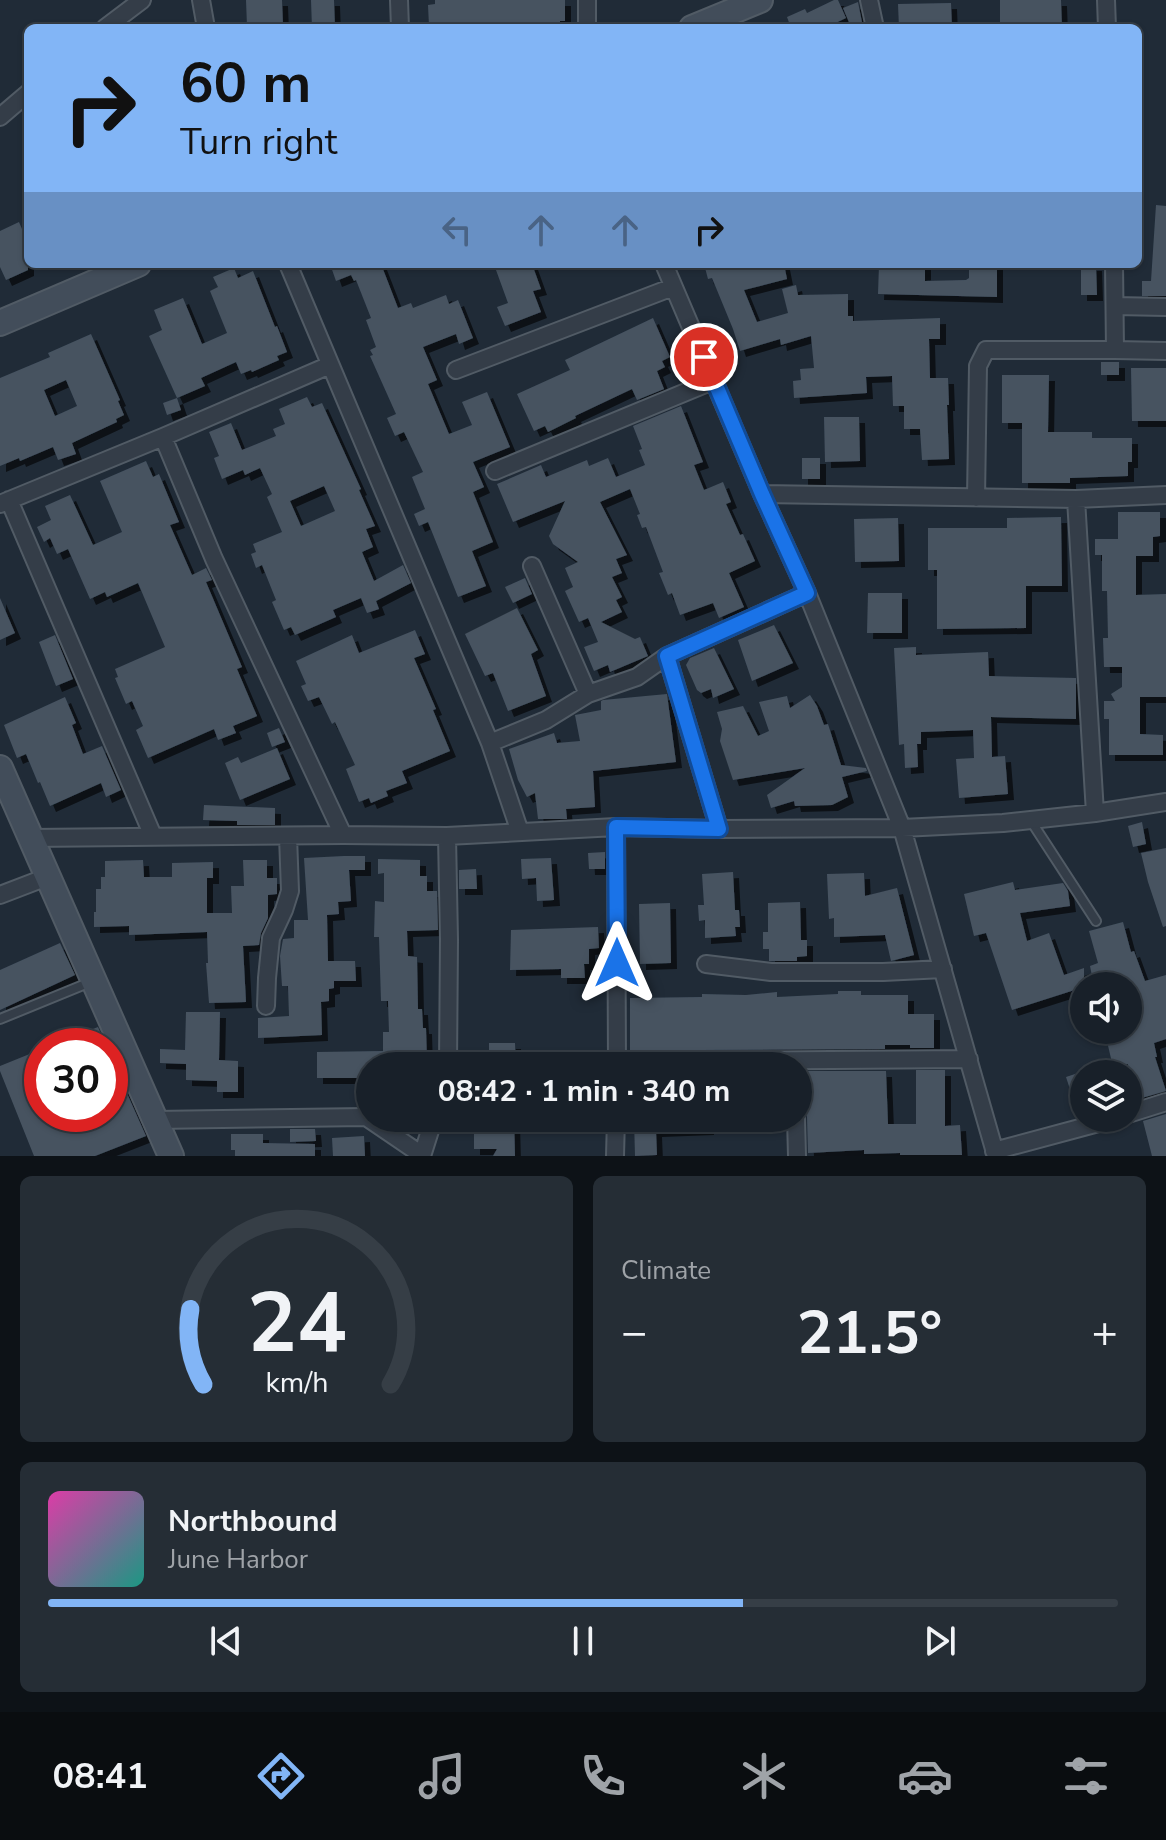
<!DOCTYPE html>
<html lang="en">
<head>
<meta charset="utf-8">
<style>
	body { margin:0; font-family:"Nunito Sans",sans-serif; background:#252d35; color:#f1f3f6; height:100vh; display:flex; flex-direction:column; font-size:30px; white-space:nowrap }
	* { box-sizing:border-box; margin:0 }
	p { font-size:26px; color:#9fa3a8 }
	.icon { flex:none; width:44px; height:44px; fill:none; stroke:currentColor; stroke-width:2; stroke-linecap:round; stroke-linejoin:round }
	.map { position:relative; height:1156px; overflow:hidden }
	.sheet { display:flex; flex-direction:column; gap:20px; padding:20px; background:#0d1217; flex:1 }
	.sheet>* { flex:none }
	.banner { position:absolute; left:24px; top:24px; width:1118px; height:244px; border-radius:12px; box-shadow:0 2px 6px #0004,0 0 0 2px #363e46; background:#82b5f6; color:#111; overflow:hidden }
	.tools { position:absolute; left:1070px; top:972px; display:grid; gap:16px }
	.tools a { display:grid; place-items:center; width:72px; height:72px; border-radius:50%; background:#182029; box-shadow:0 2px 6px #0004,0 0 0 2px #363e46; font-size:40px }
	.speed { position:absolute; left:24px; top:1028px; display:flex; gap:16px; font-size:40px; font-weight:700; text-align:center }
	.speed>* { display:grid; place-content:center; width:104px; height:104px; border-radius:50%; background:#182029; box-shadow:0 2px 6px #0004,0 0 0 2px #363e46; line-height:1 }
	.speed .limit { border:12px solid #d22; background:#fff; color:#111 }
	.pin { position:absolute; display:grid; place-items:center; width:68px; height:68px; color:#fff; margin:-34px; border:4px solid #fff; border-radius:50%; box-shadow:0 2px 8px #0007 }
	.me { position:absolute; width:88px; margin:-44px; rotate:0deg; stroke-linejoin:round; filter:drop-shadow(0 0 6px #0008) }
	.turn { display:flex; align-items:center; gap:28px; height:168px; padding:0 24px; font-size:36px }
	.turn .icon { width:104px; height:104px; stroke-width:2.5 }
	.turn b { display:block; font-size:56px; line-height:68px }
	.lanes { display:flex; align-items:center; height:76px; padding:0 24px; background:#0003; justify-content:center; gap:40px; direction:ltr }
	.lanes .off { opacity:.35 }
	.big { font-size:60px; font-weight:700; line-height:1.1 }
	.sheet .tile { flex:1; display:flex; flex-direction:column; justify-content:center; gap:12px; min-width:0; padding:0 28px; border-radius:12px; background:#252d35 }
	.sheet .dial { align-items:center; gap:0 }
	.dial svg { height:208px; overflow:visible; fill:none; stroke:#363e46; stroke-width:7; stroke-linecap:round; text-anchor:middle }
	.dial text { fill:#f1f3f6; stroke:none }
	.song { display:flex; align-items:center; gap:24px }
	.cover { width:96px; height:96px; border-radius:12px; background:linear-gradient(135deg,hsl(320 70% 55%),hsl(170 70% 35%)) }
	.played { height:8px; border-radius:4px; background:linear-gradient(90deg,#82b5f6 65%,#363e46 65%) }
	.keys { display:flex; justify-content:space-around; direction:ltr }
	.heat { display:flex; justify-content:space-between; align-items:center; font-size:44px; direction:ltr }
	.sheet .tiles { flex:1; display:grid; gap:20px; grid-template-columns:1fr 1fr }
	.tile:last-child { grid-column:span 2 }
	.trip { position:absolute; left:356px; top:1052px; width:456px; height:80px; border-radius:40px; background:#182029; box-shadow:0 2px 6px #0004,0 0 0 2px #363e46; font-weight:700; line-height:80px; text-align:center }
	.dock { display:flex; height:128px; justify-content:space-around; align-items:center; background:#0a0d10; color:#9fa3a8 }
	.dock .icon { width:56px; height:56px }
	.dock .active { color:#82b5f6 }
	.dock b { font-size:36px; color:#f1f3f6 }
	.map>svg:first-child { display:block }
	.building { fill:#465361; fill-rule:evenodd; filter:url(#shadow) }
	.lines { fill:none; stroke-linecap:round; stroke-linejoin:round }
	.lane-casing { stroke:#515b65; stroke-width:12 }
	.street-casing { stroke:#515b65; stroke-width:20 }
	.secondary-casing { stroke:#515b65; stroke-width:28 }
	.lane { stroke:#343d48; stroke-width:8 }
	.street { stroke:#343d48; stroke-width:16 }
	.secondary { stroke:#424d5a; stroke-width:24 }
	.route-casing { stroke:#114b97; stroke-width:20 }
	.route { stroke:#1a73e8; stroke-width:14 }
</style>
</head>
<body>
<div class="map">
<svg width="1166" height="1156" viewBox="0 0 1166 1156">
	<defs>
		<filter id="shadow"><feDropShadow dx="6" dy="6" stdDeviation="0" flood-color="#0009"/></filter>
	</defs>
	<rect width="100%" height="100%" fill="#202b37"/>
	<path class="building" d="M246 0H282L283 25 247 26Z
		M311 0H334L335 28H312Z
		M435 0H565V21H560V28H435V26H429L428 5 435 4Z
		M834 0H838L846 18 825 28H791L787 17 805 9 807 13Z
		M1000 0H1061L1062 28H1032V23H1000Z
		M858 2 862 22 851 27 843 8Z
		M951 3 952 28H899L898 4Z
		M1156 205 1166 206V296H1142V281H1151Z
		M19 222 28 243V270L6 280 0 267V231Z
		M330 264H381L398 308 411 303 413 308 446 295 449 304 458 300 473 338 459 344 456 334 423 347 437 380 428 384 449 434 472 425 462 402 487 392 510 447 473 462 484 487 473 492 493 542 472 551 486 586 458 597 428 522 419 526 414 514 425 509 412 477 423 472 404 432 395 436 387 418 396 414 370 356 373 355 370 350 376 347 366 320 371 318 356 280 354 281 351 275 336 281Z
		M513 264H532L541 289 533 291 541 312 505 326 497 307 508 303 496 270Z
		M704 264H784L787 279 744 290 757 322 788 313 782 289 796 285 798 295 848 294V316H853V321L940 318V339H929L930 378H948L949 405H947L949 459 922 460 920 429H904V406H893L892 376 866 377 867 393 794 398 793 381 801 380 800 369 814 368 811 336 781 345 780 339 740 351 733 329 712 278 708 279Z
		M900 264H925V281L966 280 969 278V264H997V297L878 294 879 265 900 266Z
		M1081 265H1096L1097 295H1081Z
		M234 268 238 278 253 271 275 327 277 326 287 352 277 356 279 360 252 372 251 370 241 374 236 362 201 378 205 386 177 398 181 410 167 415 163 403 177 398 149 336 162 330 154 310 183 298 202 344 227 333 210 291 218 287 213 277Z
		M653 318 670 357 662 361 665 367 657 371 664 389 637 400 632 389 575 416 576 418 548 432 545 426 534 431 517 394 570 370 565 360Z
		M91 334 120 400 118 401 124 415 116 419 117 422 72 443 76 454 58 460 53 447 20 461 19 458 0 466V378L50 357 48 353ZM66 380 77 406 55 416 44 390Z
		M1101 362H1119V375H1101Z
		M1131 368H1166V421H1132Z
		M1002 375H1049L1048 432H1092V438H1132V462H1128V476L1070 478V483H1022V423H1002Z
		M307 397 312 407 322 403 361 489 359 490 375 526 366 529 373 547 362 552 374 581 403 565 411 583 376 601 379 609 367 613 361 598 333 610 336 617 295 635 291 627 284 630 272 602 276 600 262 565 256 568 251 554 256 552 253 544 282 532 267 497 272 494 260 468 245 475 243 470 222 479 214 458 219 456 209 432 231 423 242 450 276 436 273 429 285 424 279 409ZM324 486 335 511 301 526 290 501Z
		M681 406 703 462 694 465 704 490 723 482 731 502 726 504 740 535 743 534 755 561 729 573 744 607 719 618 713 603 680 615 672 593 668 595 659 573 663 572 646 527 642 528 637 515 640 514 630 489 600 502 627 555 616 559 622 573 612 577 622 597 616 600 622 612 601 622 635 639 640 637 648 656 610 672 608 665 594 671 584 647 598 642 588 618 579 622 565 591 573 587 565 568 578 562 553 544 549 536 565 501 513 522 497 484 541 465 546 477 587 460 589 466 608 458 616 477 645 465 639 450 642 449 633 426Z
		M824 417H859L860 461 825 462Z
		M802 458H820V479H802Z
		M146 461 153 477 159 474 179 522 170 525 192 575 206 568 212 580 206 582 242 667 237 669 257 716 233 726 236 733 218 740 214 729 148 758 136 730 143 726 132 701 126 704 115 678 118 677 115 669 165 647 138 583 107 597 105 592 90 599 68 549 57 554 50 538 44 542 37 527 51 520 45 506 70 495 93 545 122 532 100 481Z
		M1118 512H1160V536L1153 537V556H1136V595L1166 594V697H1140V734L1163 735V755H1109V719H1104V701H1115L1111 694 1122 687V667H1104L1103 638H1108L1107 591H1102V555H1095V539H1118Z
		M1061 517 1062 586H1026V628L937 629V570H928V528H1007V518Z
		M898 518 899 561 855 562 854 519Z
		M525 578 532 594 513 603 505 587Z
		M868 593H902V633H867Z
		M0 598 15 633 0 640Z
		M517 608 538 650 531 654 546 696 508 711 493 673 485 676 465 634Z
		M774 625 793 663 752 681 738 640Z
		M415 630 425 654 414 658 436 709 433 710 450 751 402 771 407 783 386 791 388 796 371 803 369 798 359 802 346 769 355 765 335 722 332 724 319 697 308 701 301 686 306 684 296 661 352 635 359 653Z
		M55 635 73 679 56 686 39 642Z
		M916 647V655L988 652 989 676 1076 678V719L991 717 992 757 1005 756 1008 794 959 798 956 759 974 758 973 730 921 732V744H917L918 767 905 768 904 744 899 745 894 648Z
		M714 648 734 689 713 698 711 689 701 693 697 690 686 665 690 658Z
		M667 694 676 762 593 771 595 807 566 809 567 819H538L535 793 527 797 518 780 509 749 554 733 557 743 580 741 575 715 601 710V701L603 700Z
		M810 695 817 706 824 725 828 724 841 765 866 768 867 771 842 777 848 797 832 805 795 806 794 801 771 808 767 795 805 768 733 780 720 741 722 729 717 712 743 706 758 736 769 731 759 702 787 696 790 708Z
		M65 697 76 723 72 725 83 754 102 746 121 790 106 797 101 783 50 806 40 782 38 783 26 754 17 758 4 725Z
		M279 728 285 742 272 747 267 733Z
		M277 748 290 779 240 800 225 763 238 757 241 763Z
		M204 805 275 808V825H237V821L203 820Z
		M1142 822 1146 844 1133 847 1128 826Z
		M1166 848V926L1163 927 1148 882 1141 853Z
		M605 852V869H589L588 853Z
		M344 856H365V870H349L351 901 338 902 339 914 327 915 328 961H355L356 981H334V988L329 989V1001L321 1002 322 1035 258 1038V1018L289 1016 288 986H282L280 956 283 939 294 938V920H308L304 858Z
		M551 858 554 900 537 901 536 878 522 879 521 859Z
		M378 859 420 860V876H427V891H437L438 930 407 931 408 956 417 957 418 1009H422L423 1028H426L427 1061H421V1066H367V1078H317V1052L383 1051V1032H389L388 1001H381L379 937H374L375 901 384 902V873L378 874Z
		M143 860 144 877H172V863L213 862V878H207V913H232L231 886H244L243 860H267V878H277V894L268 895V918L261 933 259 945 243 946 246 1002 209 1003 206 963H208L207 932 129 935V926L94 927V912H96V889H101V877H105V861Z
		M476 869 477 889H459V870Z
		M733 872 735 910H739L740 927H735L736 936 705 938V920L699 921 698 905H704L702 874Z
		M864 873 865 896 897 888 914 955 891 961 885 935 834 937V918L829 919 827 874Z
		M1013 882 1015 890 1063 883 1068 891 1070 906 1020 913 1027 941 1049 933 1064 975 1084 968V987L1012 1010 986 933 974 936 964 894Z
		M800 902 801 940H807V956L797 957V961H769V949H763V932H768V903Z
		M670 903 671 963 640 964 639 904Z
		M1123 922 1131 952 1134 951 1145 981 1166 975V1039L1154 1043 1157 1057H1155L1166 1091 1128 1102V1064L1113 1067 1106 1037 1128 1031V986H1094L1090 966 1098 963 1089 931Z
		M598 927 599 948 589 949V964H584L585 978H561V969L510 970 511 930Z
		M60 943 75 975 0 1010V970Z
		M838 991H861V995H908V1014H934V1048H910V1045H885V1049L697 1050 666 1052V1050L630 1051V998L702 997V994L746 995 777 992V997L838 994Z
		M186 1012H220L219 1060 238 1061V1092H217V1081L186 1080V1064L160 1063V1049L185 1050Z
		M98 1027 106 1046H51V1045Z
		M489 1043H515L516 1066H489Z
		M42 1049V1114H110V1055L146 1136 95 1156H34L0 1071V1066Z
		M916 1070H945V1126L960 1125 962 1155H900V1153L864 1154V1150L808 1153 807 1117 805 1112 799 1108V1105H802L799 1071H886L888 1124H916Z
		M1084 1071V1115L1079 1117 1066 1077Z
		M1166 1114V1156H1152L1143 1121Z
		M474 1118H514L515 1156H493L497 1149H474Z
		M634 1118H708V1129L656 1131 657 1155 635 1156Z
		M290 1129H315L316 1141 290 1142Z
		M231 1134H263V1143L315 1144V1156H235V1150H231Z
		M364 1136 365 1156H333L332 1138Z"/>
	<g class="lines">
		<g class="lane-casing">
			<path id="lane" d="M1031 821 1096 921
				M0 1019 93 981"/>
		</g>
		<g class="street-casing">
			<path id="street" d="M201 0 206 28
				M399 0 400 28
				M587 0V28
				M869 0 875 28
				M1106 0 1107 28
				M105 28 142 0
				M0 117 28 93
				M288 264 490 743 520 832
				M664 264 762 494 807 593 902 828 996 1156
				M1114 264 1115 350
				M1115 306 1166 307
				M456 370 673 287
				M163 437 214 559 343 835
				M495 471 715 380
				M762 494 1076 499 1166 495
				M976 498 978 366 986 350H1115L1166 351
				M1076 499 1095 813
				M9 500 153 836
				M0 504 163 437 330 365
				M532 566 588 694
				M667 656 719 829
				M490 743 546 720 588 694 637 677 667 656 807 593
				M616 827 617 1066 704 1061 969 1059
				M447 836 449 940 448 1066
				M30 838 343 835 447 836 616 827 719 829 902 828 1003 823 1095 813 1166 802
				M0 895 47 877
				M706 964 771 972H883L943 969
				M266 1006 267 978 271 938 284 910 290 891 288 836
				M1128 1114 1166 1102
				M796 1118 797 1156
				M155 1120 366 1117 422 1155
				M994 1151 1117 1118
				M422 1156 434 1118
				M615 1156 616 1118"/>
		</g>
		<g class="secondary-casing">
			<path id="secondary" d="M692 28 760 0
				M0 323 138 264
				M0 768 171 1156"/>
		</g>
		<use href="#lane" class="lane"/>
		<use href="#street" class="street"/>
		<use href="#secondary" class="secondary"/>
	</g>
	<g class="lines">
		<g class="route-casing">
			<path id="route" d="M617 963 616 827 719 829 667 656 807 593 762 494 704 357"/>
		</g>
		<use href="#route" class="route"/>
	</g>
</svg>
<div class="tools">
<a><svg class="icon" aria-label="sound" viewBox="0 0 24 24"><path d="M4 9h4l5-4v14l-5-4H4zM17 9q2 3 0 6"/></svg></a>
<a><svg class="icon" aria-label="layers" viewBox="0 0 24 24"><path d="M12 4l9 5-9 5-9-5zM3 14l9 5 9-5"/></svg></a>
</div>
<div class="speed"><div class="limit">30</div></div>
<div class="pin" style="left:704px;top:357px;background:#d93025"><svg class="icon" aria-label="arrive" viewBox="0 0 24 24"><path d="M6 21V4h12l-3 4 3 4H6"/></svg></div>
<svg class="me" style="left:617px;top:963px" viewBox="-20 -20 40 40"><path d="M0-17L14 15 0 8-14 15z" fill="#1a73e8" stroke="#fff" stroke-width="4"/></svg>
<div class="trip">08:42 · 1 min · 340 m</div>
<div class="banner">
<div class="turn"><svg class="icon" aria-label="right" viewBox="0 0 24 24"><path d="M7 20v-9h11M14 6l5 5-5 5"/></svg><div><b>60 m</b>Turn right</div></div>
<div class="lanes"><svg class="icon off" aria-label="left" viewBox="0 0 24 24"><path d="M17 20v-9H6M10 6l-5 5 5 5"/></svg><svg class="icon off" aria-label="ahead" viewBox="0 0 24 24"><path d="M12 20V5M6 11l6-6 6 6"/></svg><svg class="icon off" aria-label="ahead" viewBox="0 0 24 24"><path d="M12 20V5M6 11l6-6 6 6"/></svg><svg class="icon" aria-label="right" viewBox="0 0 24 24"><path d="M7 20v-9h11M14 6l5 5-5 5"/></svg></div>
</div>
</div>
<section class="sheet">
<div class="tiles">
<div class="tile dial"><svg viewBox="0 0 100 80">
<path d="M14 69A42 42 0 1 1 86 69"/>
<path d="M14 69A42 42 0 0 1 9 40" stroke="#82b5f6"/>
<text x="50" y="56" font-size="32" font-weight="700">24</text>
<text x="50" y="72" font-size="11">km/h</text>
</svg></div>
<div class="tile"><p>Climate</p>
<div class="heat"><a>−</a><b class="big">21.5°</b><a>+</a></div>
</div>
<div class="tile">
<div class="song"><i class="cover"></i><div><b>Northbound</b><p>June Harbor</p></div></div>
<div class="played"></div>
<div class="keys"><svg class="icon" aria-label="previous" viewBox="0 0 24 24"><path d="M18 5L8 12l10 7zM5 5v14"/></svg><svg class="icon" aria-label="pause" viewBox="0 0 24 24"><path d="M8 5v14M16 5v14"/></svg><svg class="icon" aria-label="next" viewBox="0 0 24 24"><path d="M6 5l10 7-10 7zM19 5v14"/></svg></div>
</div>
</div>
</section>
<nav class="dock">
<b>08:41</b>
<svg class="icon active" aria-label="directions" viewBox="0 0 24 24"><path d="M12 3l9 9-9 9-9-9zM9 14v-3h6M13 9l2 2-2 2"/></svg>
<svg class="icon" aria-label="music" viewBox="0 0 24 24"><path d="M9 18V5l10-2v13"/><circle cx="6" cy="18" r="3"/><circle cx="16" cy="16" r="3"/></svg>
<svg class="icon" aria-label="phone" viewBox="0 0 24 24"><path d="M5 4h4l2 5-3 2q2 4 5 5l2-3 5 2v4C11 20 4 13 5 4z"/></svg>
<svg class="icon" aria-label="climate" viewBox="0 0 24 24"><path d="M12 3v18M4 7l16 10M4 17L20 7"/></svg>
<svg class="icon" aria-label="car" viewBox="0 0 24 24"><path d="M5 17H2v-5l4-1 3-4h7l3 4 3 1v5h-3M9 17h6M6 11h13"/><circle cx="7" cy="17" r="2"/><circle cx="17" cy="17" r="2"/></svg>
<svg class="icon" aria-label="filters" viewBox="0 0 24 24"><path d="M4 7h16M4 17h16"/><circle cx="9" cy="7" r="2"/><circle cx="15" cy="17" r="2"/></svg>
</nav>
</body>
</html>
